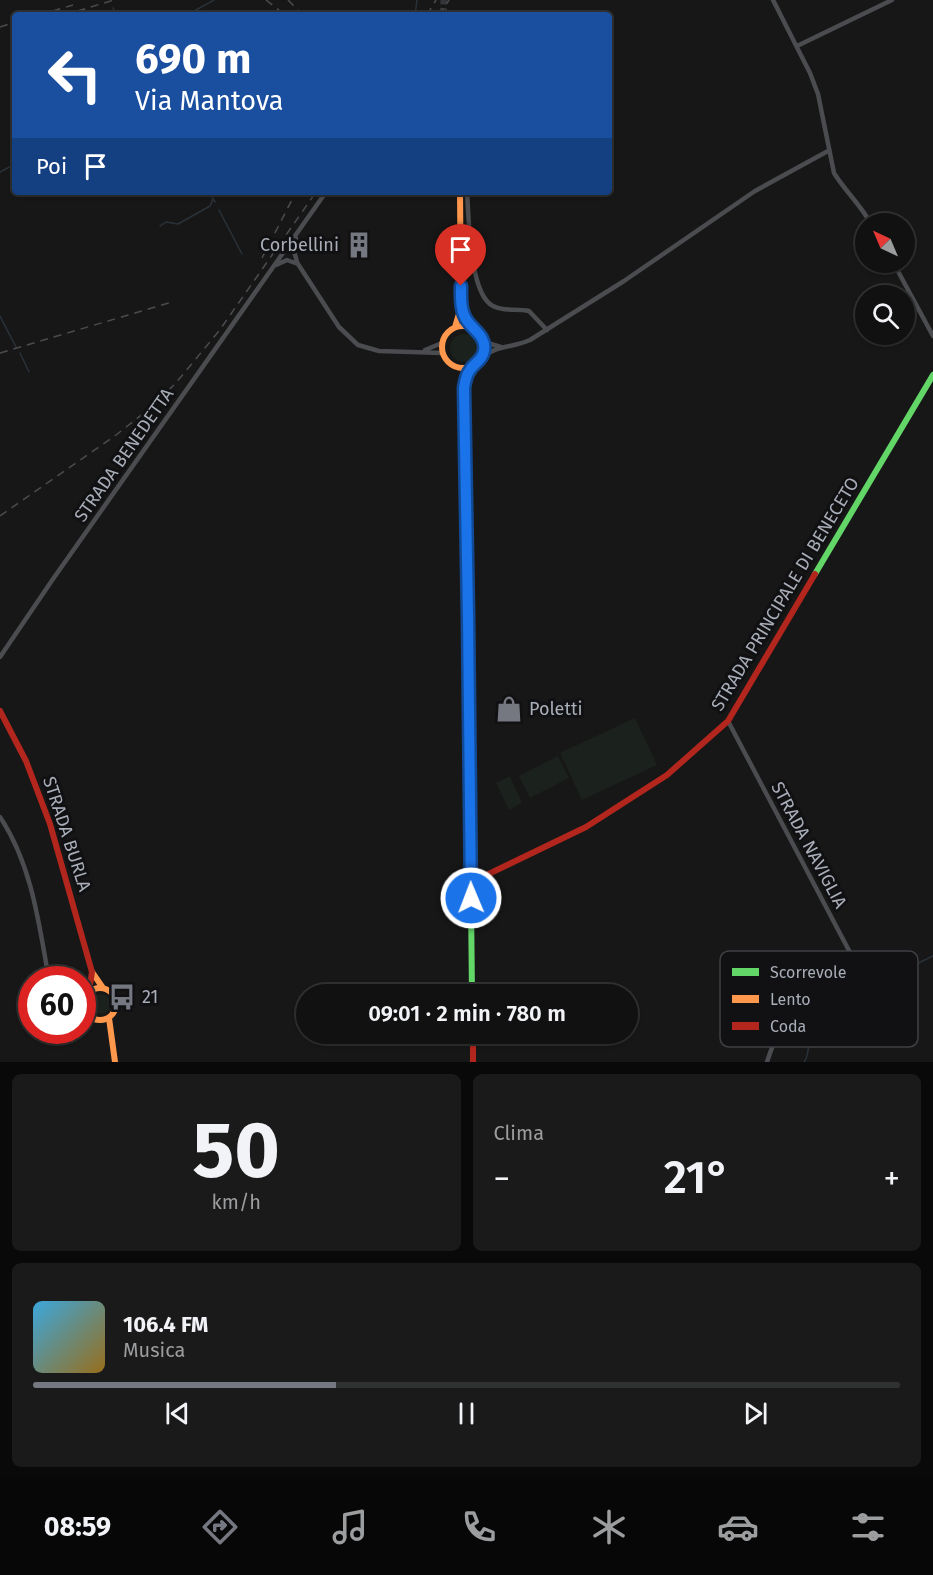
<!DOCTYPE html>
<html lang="it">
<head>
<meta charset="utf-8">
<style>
	body { margin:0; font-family:"Fira Sans",sans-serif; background:#1a1a1a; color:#f1f3f6; height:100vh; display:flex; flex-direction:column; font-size:22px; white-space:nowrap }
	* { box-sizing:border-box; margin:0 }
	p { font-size:20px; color:#9c9d9f }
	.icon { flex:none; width:33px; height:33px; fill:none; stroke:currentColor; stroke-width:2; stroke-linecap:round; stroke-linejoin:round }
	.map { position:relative; height:1062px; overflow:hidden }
	.sheet { display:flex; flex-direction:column; gap:12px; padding:12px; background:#090909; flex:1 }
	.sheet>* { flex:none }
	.banner { position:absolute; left:12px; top:12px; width:600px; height:183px; border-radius:6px; box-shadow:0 2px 4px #0004,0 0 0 2px #303131; background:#1a4fa0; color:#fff; overflow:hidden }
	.needle { width:39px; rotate:316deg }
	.fabs { position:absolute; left:855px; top:213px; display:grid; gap:12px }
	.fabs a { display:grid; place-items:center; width:60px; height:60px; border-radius:50%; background:#111; box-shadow:0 2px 4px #0004,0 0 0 2px #303131; font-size:30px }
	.speed { position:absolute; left:18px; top:966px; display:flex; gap:12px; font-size:30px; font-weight:700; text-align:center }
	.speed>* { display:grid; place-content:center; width:78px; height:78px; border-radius:50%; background:#111; box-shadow:0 2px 4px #0004,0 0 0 2px #303131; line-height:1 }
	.speed .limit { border:9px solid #d22; background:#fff; color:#111 }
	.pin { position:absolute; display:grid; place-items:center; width:51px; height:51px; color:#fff; margin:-62px -26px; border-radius:50% 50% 50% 0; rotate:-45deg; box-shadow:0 0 6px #0007 }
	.pin .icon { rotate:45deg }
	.me { position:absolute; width:66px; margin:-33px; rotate:359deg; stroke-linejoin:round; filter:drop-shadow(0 0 4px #0008) }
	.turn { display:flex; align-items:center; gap:21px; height:126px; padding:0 24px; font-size:27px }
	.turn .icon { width:78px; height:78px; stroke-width:2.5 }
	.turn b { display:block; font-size:42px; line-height:51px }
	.then { display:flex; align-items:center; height:57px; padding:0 24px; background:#0003; gap:12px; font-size:22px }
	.big { font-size:45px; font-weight:600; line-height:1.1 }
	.sheet .card { flex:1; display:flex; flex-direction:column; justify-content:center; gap:9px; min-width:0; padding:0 21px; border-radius:9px; background:#1a1a1a }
	.sheet .dial { align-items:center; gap:0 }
	.dial b { font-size:78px; line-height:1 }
	.song { display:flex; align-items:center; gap:18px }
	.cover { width:72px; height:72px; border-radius:9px; background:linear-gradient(135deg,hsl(200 70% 55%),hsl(40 70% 35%)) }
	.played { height:6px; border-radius:3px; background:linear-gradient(90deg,#757880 35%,#303131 35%) }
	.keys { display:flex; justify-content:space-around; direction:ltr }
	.heat { display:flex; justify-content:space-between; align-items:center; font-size:33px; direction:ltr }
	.sheet .tiles { flex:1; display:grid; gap:12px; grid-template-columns:1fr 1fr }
	.card:last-child { grid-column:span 2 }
	.trip { position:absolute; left:296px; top:984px; width:342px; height:60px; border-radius:30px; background:#111; box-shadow:0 2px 4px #0004,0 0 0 2px #303131; font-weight:600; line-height:60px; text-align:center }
	.dock { display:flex; height:96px; justify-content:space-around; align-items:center; background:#070707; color:#9c9d9f }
	.dock .icon { width:42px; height:42px }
	.dock .active { color:#757880 }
	.dock b { font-size:27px; color:#f1f3f6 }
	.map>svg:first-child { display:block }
	.green { fill:#1b211c }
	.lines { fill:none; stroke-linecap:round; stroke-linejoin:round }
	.stream { stroke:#2a3239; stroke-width:1.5 }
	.primary-tunnel { stroke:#343537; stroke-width:7; stroke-dasharray:7 3.5; stroke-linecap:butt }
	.street { stroke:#4b4c50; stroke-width:4.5 }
	.fast { stroke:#63d668; stroke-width:6 }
	.slow { stroke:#ff974d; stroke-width:6 }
	.jam { stroke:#b3261e; stroke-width:6 }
	.rail { stroke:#4b4c4f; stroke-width:1.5; stroke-dasharray:8 6; stroke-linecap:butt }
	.route-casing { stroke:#114b97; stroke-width:15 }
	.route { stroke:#1a73e8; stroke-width:10 }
	.labels { text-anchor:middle; stroke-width:6; stroke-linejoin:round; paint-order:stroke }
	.poi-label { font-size:18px; fill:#a8adb8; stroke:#111113; text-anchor:start }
	.street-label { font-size:18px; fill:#a8adb8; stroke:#111113 }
	.key { fill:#111113; stroke:#3e4045; stroke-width:1.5 }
	.key-label { font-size:16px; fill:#a8adb8 }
</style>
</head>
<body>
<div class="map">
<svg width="933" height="1062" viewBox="0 0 933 1062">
	<rect width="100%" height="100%" fill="#171717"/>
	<path class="green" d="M450 348a14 14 0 1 1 28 0a14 14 0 1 1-28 0Z
		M635 718 657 765 582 800 560 753Z
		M558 756 569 778 530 798 519 776Z
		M510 776 522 803 509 810 496 783Z
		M91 1004a10 10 0 1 1 20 0a10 10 0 1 1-20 0Z"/>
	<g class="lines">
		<path class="stream" d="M113 8 116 15
			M187 15 214 0
			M415 15 417 0
			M0 172 15 164
			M209 192 215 202
			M219 210 242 254
			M160 226 166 222 178 224 210 206 213 199
			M0 316 16 347
			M20 353 29 372
			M804 1062C808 1057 807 1053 809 1046 811 1039 815 1033 820 1027L818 1012 933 956"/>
		<path class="primary-tunnel" d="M443 15 444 0"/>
		<path class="street" d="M773 0 810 73 818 94 834 173C845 191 861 205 871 224
			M797 46 892 0
			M467 192C469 217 469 294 493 306 504 312 517 308 529 311L547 330
			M296 238 294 251 297 262
			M893 262 933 336
			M276 265 287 260 298 264 339 327 358 345 379 351 443 353
			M484 342 501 347
			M425 350 442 343
			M481 359C494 345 513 348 530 340L624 281 755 191 828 151
			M0 657 53 579 326 192
			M728 721 864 979 860 985C837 998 793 1013 778 1035 773 1043 770 1053 767 1062
			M0 817C32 865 39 924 49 980
			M863 981 884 973
			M82 998 87 995
			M82 1008 85 1009"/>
		<path class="fast" d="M815 574 933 375
			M468 617 472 994"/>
		<path class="slow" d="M442 347a21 21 0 1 1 42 0a21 21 0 1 1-42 0Z
			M455 327 461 307 460 192
			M92 972 103 988
			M84 1004a16 16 0 1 1 32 0a16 16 0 1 1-32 0Z
			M109 1018 115 1062"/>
		<path class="jam" d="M468 617 464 388 467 374 472 367
			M0 711 26 761 50 824 92 972 89 992
			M470 883 586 827 667 775 728 721 815 574
			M473 1034V1062"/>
		<path class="rail" d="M266 0 285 15
			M288 0 303 15
			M39 15 73 5
			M64 15 114 0
			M427 15 436 0
			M439 15 449 0
			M0 27 15 22
			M262 258 296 192
			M0 353 172 302
			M0 516 116 435 149 409 175 384 219 331 316 192"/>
	</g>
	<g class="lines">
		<g class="route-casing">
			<path id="route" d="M461 286C461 296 460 306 464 315 469 329 487 334 484 351 482 361 474 363 470 370 466 375 465 381 464 388L468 616 471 898"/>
		</g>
		<use href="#route" class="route"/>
	</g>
	<defs>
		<g id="building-bare" transform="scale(2.07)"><path d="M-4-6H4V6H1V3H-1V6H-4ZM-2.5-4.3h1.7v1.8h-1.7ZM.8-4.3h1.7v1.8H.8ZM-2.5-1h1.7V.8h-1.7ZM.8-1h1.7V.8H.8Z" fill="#757880" stroke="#111113" stroke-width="2.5" paint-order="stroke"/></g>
		<g id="shop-bare" transform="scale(2.07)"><path d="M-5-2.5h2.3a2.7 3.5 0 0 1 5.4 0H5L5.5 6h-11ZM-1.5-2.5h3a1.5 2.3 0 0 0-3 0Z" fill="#757880" stroke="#111113" stroke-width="2.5" paint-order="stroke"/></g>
		<g id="bus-bare" transform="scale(2.07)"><path d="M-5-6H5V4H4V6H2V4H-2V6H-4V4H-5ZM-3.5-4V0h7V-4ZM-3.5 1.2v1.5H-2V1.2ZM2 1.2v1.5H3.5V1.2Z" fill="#757880" stroke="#111113" stroke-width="2.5" paint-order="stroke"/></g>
	</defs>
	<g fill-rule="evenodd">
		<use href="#building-bare" x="359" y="245"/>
		<use href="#shop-bare" x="509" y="709"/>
		<use href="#bus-bare" x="122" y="997"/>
	</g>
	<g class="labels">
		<g class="poi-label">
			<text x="339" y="251" text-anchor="end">Corbellini</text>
			<text x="529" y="715">Poletti</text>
			<text x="142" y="1003">21</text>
		</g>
		<g class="street-label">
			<text transform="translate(124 455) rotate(-55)" y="6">STRADA BENEDETTA</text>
			<text transform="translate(785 594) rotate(-59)" y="6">STRADA PRINCIPALE DI BENECETO</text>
			<text transform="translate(67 834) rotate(72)" y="6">STRADA BURLA</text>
			<text transform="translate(809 845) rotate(62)" y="6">STRADA NAVIGLIA</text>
		</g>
	</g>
	<rect x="720" y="951" width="198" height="96" rx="9" class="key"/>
	<rect x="732" y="968" width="27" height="8" fill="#63d668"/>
	<rect x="732" y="995" width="27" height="8" fill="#ff974d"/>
	<rect x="732" y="1022" width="27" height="8" fill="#b3261e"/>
	<g class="key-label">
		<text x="770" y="978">Scorrevole</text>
		<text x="770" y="1005">Lento</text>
		<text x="770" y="1032">Coda</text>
	</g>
</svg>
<div class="fabs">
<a><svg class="needle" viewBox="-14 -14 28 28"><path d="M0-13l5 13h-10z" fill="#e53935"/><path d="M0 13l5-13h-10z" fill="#9c9d9f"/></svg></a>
<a><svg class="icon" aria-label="search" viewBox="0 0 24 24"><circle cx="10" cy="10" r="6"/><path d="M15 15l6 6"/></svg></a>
</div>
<div class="speed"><div class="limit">60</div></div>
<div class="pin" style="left:461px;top:286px;background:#d93025"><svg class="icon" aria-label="arrive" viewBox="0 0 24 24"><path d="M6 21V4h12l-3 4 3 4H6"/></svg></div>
<svg class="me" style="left:471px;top:898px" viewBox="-20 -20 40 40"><circle r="17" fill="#1a73e8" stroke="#fff" stroke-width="3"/><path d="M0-11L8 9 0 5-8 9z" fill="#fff"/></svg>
<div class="trip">09:01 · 2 min · 780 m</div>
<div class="banner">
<div class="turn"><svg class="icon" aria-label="left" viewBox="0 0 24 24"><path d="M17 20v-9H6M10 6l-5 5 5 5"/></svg><div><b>690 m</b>Via Mantova</div></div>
<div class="then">Poi<svg class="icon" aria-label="arrive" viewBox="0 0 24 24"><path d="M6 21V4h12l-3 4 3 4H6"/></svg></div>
</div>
</div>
<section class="sheet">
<div class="tiles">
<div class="card dial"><b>50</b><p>km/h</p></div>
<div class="card"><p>Clima</p>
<div class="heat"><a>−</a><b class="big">21°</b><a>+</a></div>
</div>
<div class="card">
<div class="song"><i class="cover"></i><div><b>106.4 FM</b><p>Musica</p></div></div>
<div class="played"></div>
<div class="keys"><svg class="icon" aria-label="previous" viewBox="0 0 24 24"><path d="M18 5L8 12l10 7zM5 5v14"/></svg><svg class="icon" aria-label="pause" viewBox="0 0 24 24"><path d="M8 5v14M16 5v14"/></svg><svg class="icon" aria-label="next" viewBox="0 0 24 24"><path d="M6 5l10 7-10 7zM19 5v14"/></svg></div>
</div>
</div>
</section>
<nav class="dock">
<b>08:59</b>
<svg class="icon active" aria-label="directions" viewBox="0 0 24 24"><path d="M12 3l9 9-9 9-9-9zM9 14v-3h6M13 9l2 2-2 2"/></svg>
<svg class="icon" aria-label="music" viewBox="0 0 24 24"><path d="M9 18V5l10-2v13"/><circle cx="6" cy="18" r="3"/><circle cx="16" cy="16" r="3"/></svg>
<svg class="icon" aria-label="phone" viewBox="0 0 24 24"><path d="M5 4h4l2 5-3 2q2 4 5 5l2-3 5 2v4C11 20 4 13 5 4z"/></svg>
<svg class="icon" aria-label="climate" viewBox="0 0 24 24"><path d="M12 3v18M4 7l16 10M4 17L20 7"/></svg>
<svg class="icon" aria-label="car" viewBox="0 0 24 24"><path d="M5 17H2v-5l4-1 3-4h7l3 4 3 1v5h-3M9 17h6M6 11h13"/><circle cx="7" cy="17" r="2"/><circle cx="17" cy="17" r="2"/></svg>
<svg class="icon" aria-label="filters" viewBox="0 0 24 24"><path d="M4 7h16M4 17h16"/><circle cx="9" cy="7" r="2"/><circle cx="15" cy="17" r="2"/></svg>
</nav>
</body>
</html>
